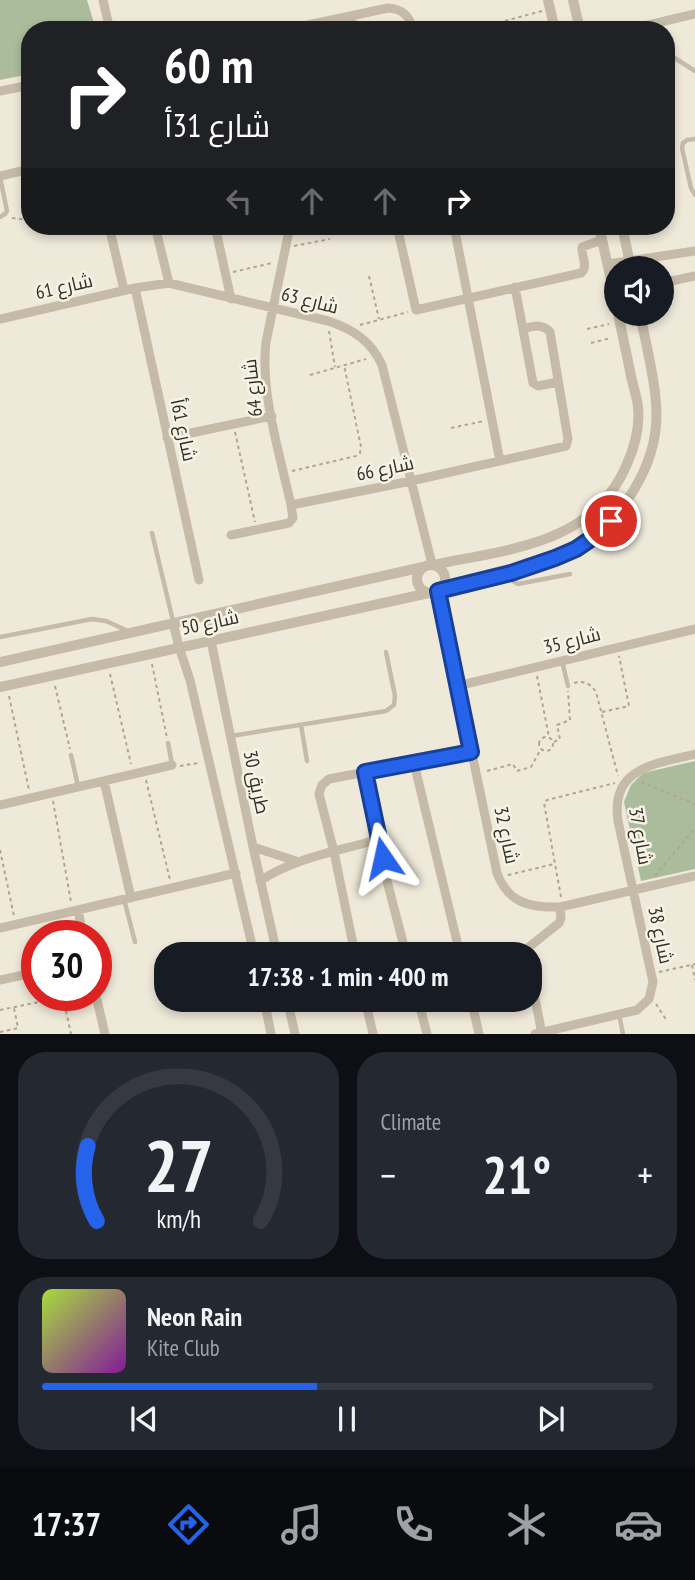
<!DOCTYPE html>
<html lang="en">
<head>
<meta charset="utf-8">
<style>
	body { margin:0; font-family:"PT Sans Narrow",Cairo,sans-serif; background:#242831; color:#f1f3f6; height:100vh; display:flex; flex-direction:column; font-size:26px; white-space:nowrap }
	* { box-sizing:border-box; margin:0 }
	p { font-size:23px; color:#9ea1a6 }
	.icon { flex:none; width:38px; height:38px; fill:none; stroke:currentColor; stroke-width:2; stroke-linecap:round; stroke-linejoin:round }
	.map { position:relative; height:1034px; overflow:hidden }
	.side { display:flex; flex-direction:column; gap:18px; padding:18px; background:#0d0f14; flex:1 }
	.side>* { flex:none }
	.banner { position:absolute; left:21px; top:21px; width:654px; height:214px; border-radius:28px; box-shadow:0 4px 10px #0003; background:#202124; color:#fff; overflow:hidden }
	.fabs { position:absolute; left:604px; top:256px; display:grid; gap:14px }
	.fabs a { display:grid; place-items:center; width:70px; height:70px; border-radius:50%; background:#171b24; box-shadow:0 4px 10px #0003; font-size:35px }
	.speed { position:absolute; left:21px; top:920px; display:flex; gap:14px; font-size:35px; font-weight:700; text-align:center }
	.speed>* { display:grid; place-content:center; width:91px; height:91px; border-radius:50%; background:#171b24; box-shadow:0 4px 10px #0003; line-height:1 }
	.speed .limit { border:10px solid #d22; background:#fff; color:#111 }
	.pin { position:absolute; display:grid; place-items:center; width:60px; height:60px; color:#fff; margin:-30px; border:4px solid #fff; border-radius:50%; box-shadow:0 2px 7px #0007 }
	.me { position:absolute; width:77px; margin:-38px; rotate:349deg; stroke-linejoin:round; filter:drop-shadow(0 0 5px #0008) }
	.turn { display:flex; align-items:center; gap:24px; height:147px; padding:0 28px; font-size:32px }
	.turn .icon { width:91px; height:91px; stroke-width:2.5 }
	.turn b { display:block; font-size:49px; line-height:60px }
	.lanes { display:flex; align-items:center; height:66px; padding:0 28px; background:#0003; justify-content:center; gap:35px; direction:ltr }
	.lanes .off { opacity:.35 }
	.big { font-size:52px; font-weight:600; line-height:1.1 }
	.side .tile { flex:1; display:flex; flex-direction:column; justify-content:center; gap:10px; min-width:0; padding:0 24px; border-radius:28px; background:#242831 }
	.side .dial { align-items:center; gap:0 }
	.dial svg { height:182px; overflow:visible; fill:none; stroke:#363941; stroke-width:7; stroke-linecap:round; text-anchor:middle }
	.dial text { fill:#f1f3f6; stroke:none }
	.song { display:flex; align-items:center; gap:21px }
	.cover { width:84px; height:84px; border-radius:10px; background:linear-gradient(135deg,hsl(80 70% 55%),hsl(290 70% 35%)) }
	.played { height:7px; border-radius:4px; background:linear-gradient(90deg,#2563eb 45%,#363941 45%) }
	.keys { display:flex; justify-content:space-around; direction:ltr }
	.heat { display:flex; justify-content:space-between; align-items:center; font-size:38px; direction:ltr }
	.side .tiles { flex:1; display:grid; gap:18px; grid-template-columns:1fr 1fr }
	.tile:last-child { grid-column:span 2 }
	.trip { position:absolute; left:154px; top:942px; width:388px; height:70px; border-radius:28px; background:#171b24; box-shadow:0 4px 10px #0003; font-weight:600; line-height:70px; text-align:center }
	.tabs { display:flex; height:112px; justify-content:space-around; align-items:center; background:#090b0e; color:#9ea1a6 }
	.tabs .icon { width:49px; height:49px }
	.tabs .on { color:#2563eb }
	.tabs b { font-size:32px; color:#f1f3f6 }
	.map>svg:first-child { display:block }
	.green { fill:#abbc9c }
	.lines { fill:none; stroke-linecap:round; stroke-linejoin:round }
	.path { stroke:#b1a592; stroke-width:2; stroke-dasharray:3.5 3.5; stroke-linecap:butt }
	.service { stroke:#c5bba8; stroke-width:4.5 }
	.minor { stroke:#c5bba8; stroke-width:9 }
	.tertiary { stroke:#c5bba8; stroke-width:10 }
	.route-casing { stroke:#184099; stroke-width:18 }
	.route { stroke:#2563eb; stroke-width:12 }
	.labels { text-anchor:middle; stroke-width:5; stroke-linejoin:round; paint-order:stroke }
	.street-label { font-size:19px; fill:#332d27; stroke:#f7f2e6 }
</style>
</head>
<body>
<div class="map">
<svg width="695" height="1034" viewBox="0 0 695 1034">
	<rect width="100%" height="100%" fill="#efe9da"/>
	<path class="green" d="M0 0H87L96 30H30V74L0 80Z
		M695 761V869L641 881 624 802 631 785 643 773Z"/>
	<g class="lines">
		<path class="path" d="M471 30 542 11
			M12 218 30 220
			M502 226 506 229 520 226
			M294 246 330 239
			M233 272 272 263
			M369 276 379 319
			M360 325 408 312
			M587 329 609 324
			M329 331 335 367
			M591 343 611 338
			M310 375 366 359
			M451 428 484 421
			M235 432 255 522
			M292 471 356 456 360 453 361 447 344 365
			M152 664 167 738
			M110 674 131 764
			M537 676 549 737
			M574 683C584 680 591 684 596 692L618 776
			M55 686 70 749
			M9 696 29 790
			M602 712 629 706 619 656
			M539 744a7 7 0 1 1 14 0a7 7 0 1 1-14 0Z
			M554 742 560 739 557 725 570 720 568 691
			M180 766 198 763
			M487 771 513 764 517 771 531 767 541 749
			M146 780 170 880
			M641 782 695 804
			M53 801 71 902
			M0 850 14 916
			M508 875 554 864
			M655 876 695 828
			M561 897 544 803 547 800 615 783
			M692 965 695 980
			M659 972 695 964
			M63 997 71 1034
			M656 1004 667 1021
			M0 1010 63 997
			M0 1032 18 1028 14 1008"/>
		<path class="service" d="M667 51 670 55 695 71
			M695 139 687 140 683 143 682 148 691 188 695 195
			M0 217 5 214 7 211 0 177
			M152 533 173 621
			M511 574 513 581 518 584 570 574
			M0 637 92 619 106 621 128 631
			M562 661 568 686
			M301 725 307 761
			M231 736 386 711 394 705 395 696 386 652
			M168 743 172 764
			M71 755 78 786
			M124 899 135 942
			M619 1014 623 1034"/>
		<path class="minor" d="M103 0 110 30
			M351 16 354 30
			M284 30 388 8C403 9 410 16 413 30
			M627 30 695 14
			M0 91 30 85
			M0 176 30 169
			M109 226 124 290
			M155 226 169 283
			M215 226 231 299
			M290 226 266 342C260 392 280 455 291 505
			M397 226 416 310 581 273C589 266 581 256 582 247L602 240
			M454 226 500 461
			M608 264 695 251
			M662 283 695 276
			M515 287 533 383 538 386 558 382
			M135 288 199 580
			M0 319 135 288 169 283 328 321C353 329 371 341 382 365L432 564
			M167 438 272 416
			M231 535 289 523 293 518 291 505 411 481 566 446 568 439 550 332C542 323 533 326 523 329
			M438 591 497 873C508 903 530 908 560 907L695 876
			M206 616 253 847 277 954
			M173 623 179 647 190 680 254 954
			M457 686 695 629
			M414 763 460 954
			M365 772 387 881 406 954
			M104 781 131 898
			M0 805 172 765
			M253 847 296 861
			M260 881C296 857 339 851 380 839
			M78 910 83 936
			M0 928 236 873
			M355 954 334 852 319 794 322 785 329 779 471 752
			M527 954 529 947 559 923 561 918 560 907
			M530 973 542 1034
			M0 980 37 972
			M96 996 105 1034
			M264 999 271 1034
			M287 999 295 1034
			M365 999 373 1034
			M418 999 427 1034
			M471 999 479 1034
			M535 1034 637 1010 649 999 653 982 618 821C610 767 656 764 695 754"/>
		<path class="tertiary" d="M548 0 555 30
			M573 0 580 30
			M599 226 616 303
			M622 226 631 268
			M417 579a14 14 0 1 1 28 0a14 14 0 1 1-28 0Z
			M433 565C509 549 593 545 627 464 635 446 640 427 638 407 637 397 633 386 631 376 627 355 622 334 618 313
			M439 590C472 582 505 574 538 564 551 559 566 555 578 548 598 536 614 518 628 499 643 477 654 452 656 425 659 393 646 346 640 313
			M0 662 423 567
			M0 687 429 593"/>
	</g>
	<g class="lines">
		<g class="route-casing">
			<path id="route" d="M383 858 365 772 471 752 438 591 511 573 555 558 576 549 595 536 611 521"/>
		</g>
		<use href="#route" class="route"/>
	</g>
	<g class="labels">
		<g class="street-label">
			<text transform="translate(64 286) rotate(-13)" y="7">شارع 61</text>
			<text transform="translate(310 300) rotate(14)" y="7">شارع 63</text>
			<text transform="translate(252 388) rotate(-96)" y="7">شارع 64</text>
			<text transform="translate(184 430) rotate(78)" y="7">شارع 61أ</text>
			<text transform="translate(385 468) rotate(-12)" y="7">شارع 66</text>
			<text transform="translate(210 622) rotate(-12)" y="7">شارع 50</text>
			<text transform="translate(572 640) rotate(-14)" y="7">شارع 35</text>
			<text transform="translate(257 782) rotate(78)" y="7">طريق 30</text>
			<text transform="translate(507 835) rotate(78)" y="7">شارع 32</text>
			<text transform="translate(641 836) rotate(80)" y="7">شارع 37</text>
			<text transform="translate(661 935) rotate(78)" y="7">شارع 38</text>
		</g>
	</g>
</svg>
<div class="fabs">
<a><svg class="icon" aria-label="sound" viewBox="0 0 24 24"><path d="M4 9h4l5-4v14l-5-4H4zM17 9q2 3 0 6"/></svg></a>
</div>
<div class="speed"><div class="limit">30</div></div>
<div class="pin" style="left:611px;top:521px;background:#d93025"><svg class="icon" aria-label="arrive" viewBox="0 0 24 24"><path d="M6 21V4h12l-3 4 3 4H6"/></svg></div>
<svg class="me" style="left:383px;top:858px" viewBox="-20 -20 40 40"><path d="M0-17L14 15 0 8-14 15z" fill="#2563eb" stroke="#fff" stroke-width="4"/></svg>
<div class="trip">17:38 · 1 min · 400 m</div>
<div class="banner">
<div class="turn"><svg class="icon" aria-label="right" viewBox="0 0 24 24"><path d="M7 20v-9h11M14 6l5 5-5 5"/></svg><div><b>60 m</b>شارع 31أ</div></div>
<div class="lanes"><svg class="icon off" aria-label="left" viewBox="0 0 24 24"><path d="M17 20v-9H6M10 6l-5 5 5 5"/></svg><svg class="icon off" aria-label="ahead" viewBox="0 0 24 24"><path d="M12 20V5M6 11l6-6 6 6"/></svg><svg class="icon off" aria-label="ahead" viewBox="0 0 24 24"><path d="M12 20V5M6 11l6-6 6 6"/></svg><svg class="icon" aria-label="right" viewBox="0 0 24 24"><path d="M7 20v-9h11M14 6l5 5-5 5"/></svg></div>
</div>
</div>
<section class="side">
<div class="tiles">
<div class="tile dial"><svg viewBox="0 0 100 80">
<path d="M14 69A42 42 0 1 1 86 69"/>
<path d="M14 69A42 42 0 0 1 10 36" stroke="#2563eb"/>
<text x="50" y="56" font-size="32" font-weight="700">27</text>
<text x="50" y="72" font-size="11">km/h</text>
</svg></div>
<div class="tile"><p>Climate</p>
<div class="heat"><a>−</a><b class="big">21°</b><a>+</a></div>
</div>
<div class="tile">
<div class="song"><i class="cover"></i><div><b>Neon Rain</b><p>Kite Club</p></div></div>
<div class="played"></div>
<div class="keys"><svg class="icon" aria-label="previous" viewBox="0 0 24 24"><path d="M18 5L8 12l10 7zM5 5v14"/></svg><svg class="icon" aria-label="pause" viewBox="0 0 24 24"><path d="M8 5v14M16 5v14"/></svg><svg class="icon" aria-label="next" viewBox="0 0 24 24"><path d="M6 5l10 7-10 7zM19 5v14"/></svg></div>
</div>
</div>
</section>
<nav class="tabs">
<b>17:37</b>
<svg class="icon on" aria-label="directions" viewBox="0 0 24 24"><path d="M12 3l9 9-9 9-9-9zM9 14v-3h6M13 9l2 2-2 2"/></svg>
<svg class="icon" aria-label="music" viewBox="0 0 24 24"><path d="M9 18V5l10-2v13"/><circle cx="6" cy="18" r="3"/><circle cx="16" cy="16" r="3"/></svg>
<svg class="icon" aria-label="phone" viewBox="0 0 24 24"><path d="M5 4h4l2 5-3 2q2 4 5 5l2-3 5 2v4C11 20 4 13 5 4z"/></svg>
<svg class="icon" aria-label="climate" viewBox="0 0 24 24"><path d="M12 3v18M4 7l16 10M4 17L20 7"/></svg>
<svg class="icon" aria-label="car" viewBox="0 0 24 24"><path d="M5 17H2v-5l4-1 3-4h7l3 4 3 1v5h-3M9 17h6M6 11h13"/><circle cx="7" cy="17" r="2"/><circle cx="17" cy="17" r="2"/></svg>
</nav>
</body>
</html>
